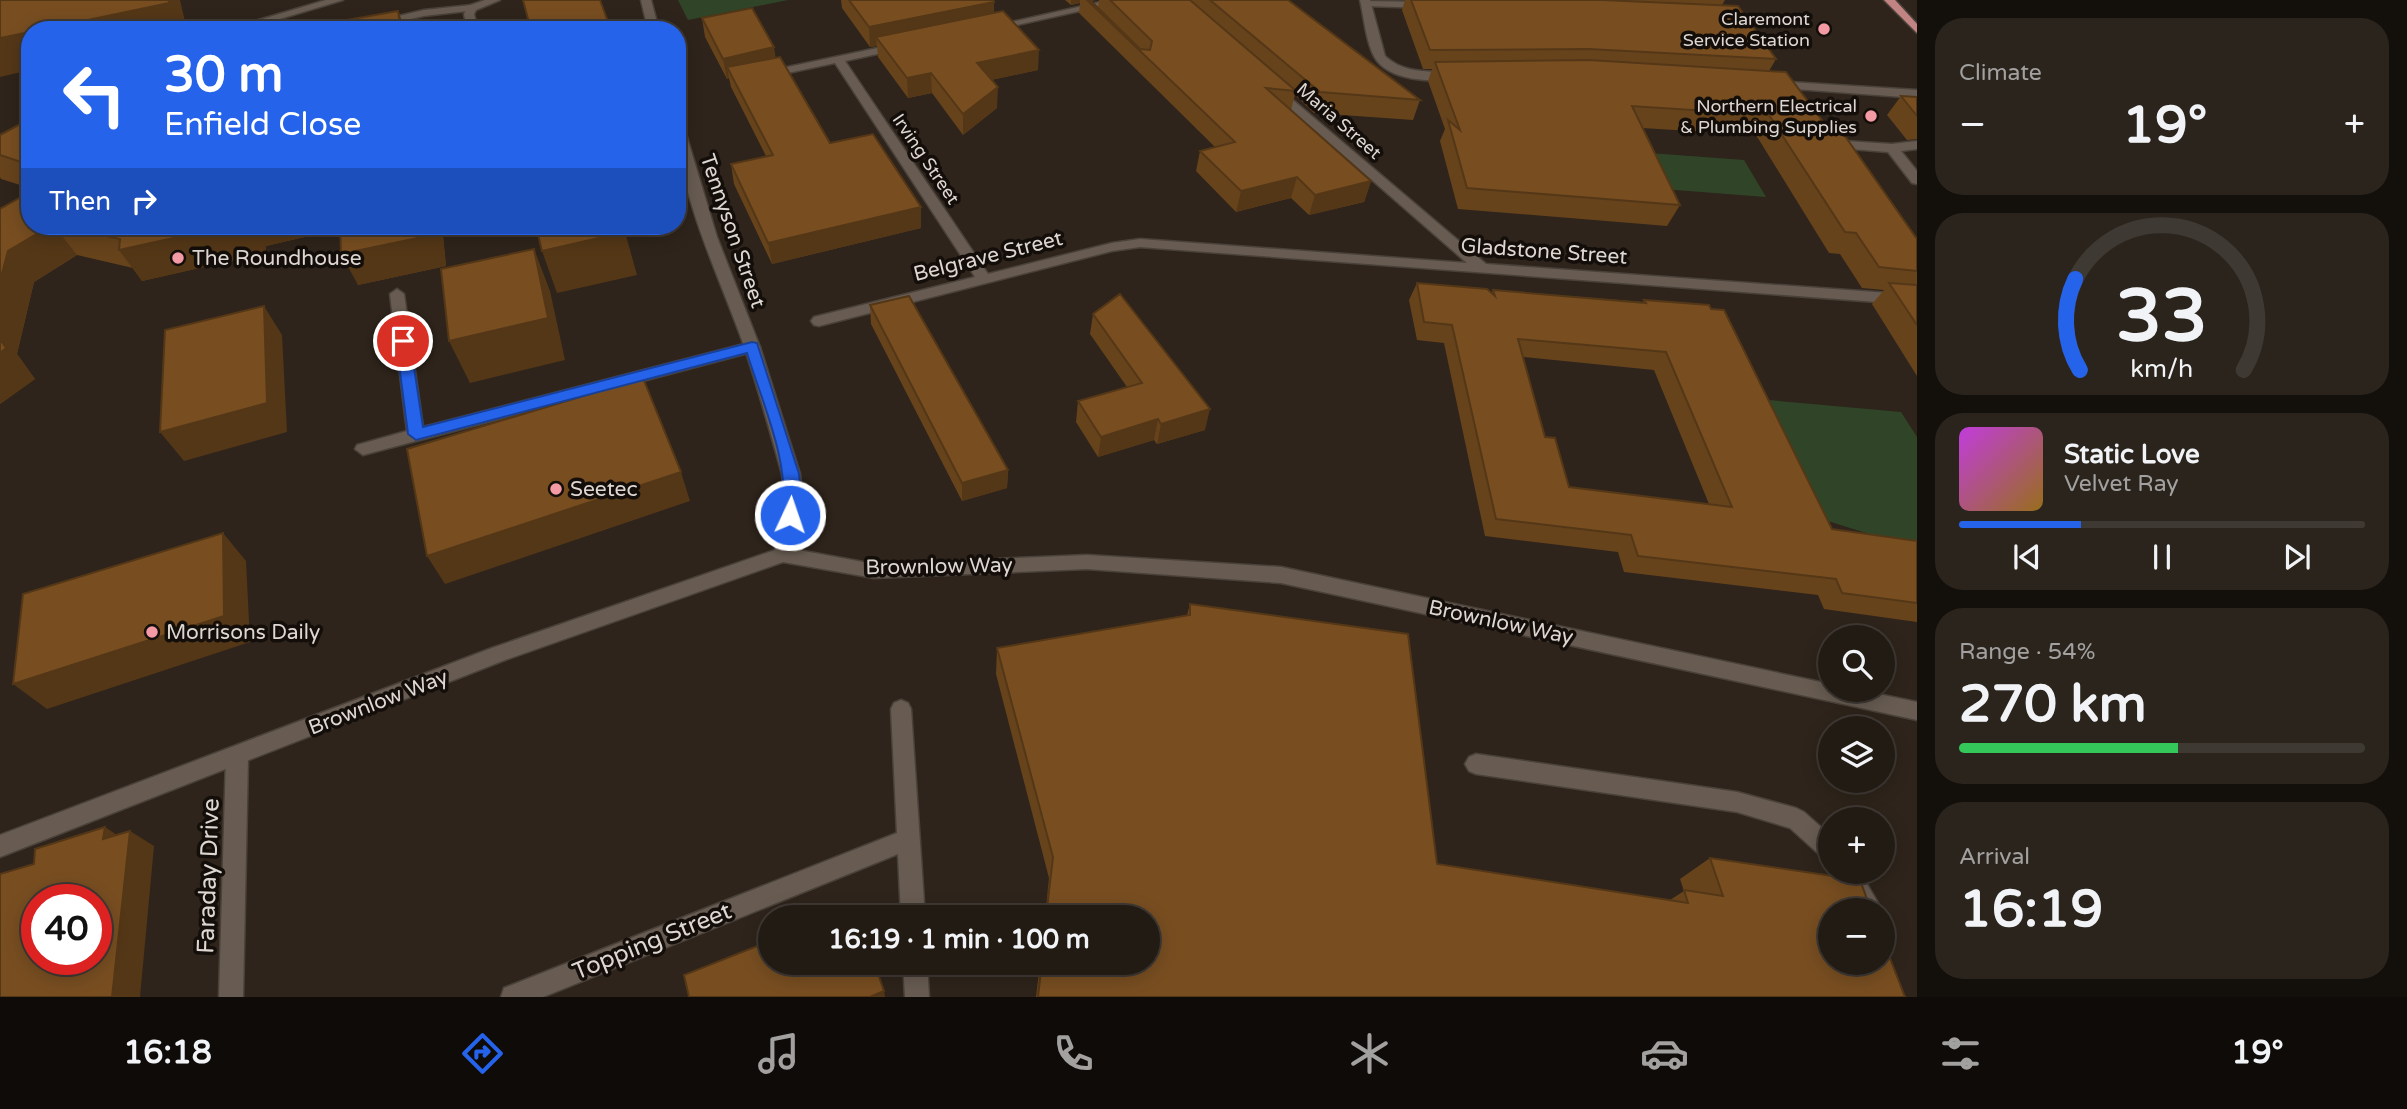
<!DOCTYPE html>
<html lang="en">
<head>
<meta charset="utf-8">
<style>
	body { margin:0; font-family:"Varela Round",sans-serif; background:#2a241d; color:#f1f3f6; height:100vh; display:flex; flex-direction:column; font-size:26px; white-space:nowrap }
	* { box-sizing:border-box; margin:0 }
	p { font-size:23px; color:#a2a1a0 }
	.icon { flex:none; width:38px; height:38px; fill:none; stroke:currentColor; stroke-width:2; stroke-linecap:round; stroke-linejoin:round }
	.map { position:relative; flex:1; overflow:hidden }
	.details { display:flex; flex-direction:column; gap:18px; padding:18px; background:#130f0b; width:490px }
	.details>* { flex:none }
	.hud { position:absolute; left:21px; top:21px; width:665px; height:214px; border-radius:28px; box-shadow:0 4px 18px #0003,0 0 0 2px #3f3934; background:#2563eb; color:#fff; overflow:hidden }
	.fabs { position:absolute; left:1818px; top:625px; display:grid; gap:14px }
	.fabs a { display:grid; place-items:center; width:77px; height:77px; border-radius:50%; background:#221b14; box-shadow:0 4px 18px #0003,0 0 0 2px #3f3934; font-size:35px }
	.speed { position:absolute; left:21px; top:884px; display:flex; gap:14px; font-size:35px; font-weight:700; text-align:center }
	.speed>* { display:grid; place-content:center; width:91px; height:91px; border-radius:50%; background:#221b14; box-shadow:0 4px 18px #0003,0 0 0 2px #3f3934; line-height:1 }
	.speed .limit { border:10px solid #d22; background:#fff; color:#111 }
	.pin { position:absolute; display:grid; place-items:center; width:60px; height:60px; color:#fff; margin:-30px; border:4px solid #fff; border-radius:50%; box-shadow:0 2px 7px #0007 }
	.me { position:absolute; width:77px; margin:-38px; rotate:3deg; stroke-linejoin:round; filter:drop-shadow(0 0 5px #0008) }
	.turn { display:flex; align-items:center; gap:24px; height:147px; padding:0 28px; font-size:32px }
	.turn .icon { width:91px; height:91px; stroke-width:2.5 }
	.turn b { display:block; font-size:49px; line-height:60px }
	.then { display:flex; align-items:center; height:66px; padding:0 28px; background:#0003; gap:14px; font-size:26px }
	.big { font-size:52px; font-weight:700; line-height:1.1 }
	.details .tile { flex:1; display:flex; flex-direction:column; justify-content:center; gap:10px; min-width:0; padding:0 24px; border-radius:28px; background:#2a241d }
	.details .dial { align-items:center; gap:0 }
	.dial svg { height:182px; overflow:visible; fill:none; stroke:#3f3934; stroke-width:7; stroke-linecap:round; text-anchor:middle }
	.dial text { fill:#f1f3f6; stroke:none }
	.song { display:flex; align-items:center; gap:21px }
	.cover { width:84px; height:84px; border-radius:10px; background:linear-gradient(135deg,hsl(290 70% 55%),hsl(40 70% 35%)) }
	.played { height:7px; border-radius:4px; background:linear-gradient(90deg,#2563eb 30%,#3f3934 30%) }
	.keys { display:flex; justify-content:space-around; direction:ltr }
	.heat { display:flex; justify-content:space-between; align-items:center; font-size:38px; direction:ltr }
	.charge { height:10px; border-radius:5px; background:linear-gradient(90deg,#34c759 54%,#3f3934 0) }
	.trip { position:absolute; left:758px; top:905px; width:402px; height:70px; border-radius:35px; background:#221b14; box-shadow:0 4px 18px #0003,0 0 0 2px #3f3934; font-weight:700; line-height:70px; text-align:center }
	.tabs { display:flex; height:112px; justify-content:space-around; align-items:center; background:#0e0b08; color:#a2a1a0 }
	.tabs .icon { width:49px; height:49px }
	.tabs .selected { color:#2563eb }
	.tabs b { font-size:32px; color:#f1f3f6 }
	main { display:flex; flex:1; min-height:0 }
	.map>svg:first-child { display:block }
	.green { fill:#304527 }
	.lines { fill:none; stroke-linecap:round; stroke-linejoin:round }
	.service-casing { stroke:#4a423a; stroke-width:3 }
	.minor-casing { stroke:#4a423a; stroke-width:3 }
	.tertiary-casing { stroke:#4a423a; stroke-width:3 }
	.primary-casing { stroke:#4a423a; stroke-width:3 }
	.service { fill:#685c52; fill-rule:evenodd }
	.minor { fill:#685c52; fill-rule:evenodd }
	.tertiary { fill:#685c52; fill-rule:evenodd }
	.primary { fill:#c18482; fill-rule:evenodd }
	.wall { fill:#67431c; fill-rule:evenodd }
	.shaded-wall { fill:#543717 }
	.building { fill:#784e21; stroke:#543717; stroke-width:2; fill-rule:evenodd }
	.route { fill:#2563eb; stroke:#184099; stroke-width:2 }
	.poi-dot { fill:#f49aa4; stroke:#130e0a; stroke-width:2.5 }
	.labels { text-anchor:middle; stroke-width:7; stroke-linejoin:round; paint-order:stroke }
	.far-poi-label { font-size:18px; fill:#ded7d1; stroke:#130e0a; text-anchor:end }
	.far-street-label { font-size:18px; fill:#ded7d1; stroke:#130e0a }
	.street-label { font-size:21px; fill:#ded7d1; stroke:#130e0a }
	.poi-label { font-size:21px; fill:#ded7d1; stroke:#130e0a; text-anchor:start }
	.near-street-label { font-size:24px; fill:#ded7d1; stroke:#130e0a }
</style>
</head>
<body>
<main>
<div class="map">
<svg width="1917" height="997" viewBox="0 0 1917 997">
	<rect width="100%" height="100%" fill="#2e241b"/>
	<path class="green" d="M678 0H788L688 20Z
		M1608 150 1744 160 1766 197 1624 186Z
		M1757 399 1901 412 1917 437V549L1815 517Z"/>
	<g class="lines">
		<g class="service-casing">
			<path id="service" d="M326 0H343L243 30H225Z
				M1362 1 1427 2 1432 5 1427 8 1366 6 1362 5Z
				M472 5 477 8 476 10 424 16 361 30H339L424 10Z
				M1830 140 1892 144 1917 141V149L1901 151 1917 171V184L1912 183 1888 152 1826 147V141Z
				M901 700 908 703 911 709 925 917H901L898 854 543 997H501L504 988 897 833 891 709 894 703Z
				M1476 754 1737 792 1796 808 1804 812 1830 835V860L1822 857 1790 828 1737 812 1476 774 1469 771 1465 764 1469 757Z
				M1837 872H1860L1882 910H1857Z
				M903 962H927L929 997H905Z"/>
		</g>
		<g class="minor-casing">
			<path id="minor" d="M485 0H500L476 10 474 14 478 30H467L464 14 468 6Z
				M1109 0H1129L990 31 985 28Z
				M1360 0H1370L1385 56C1407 76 1430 69 1456 74V78C1433 83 1389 81 1375 58 1366 43 1364 17 1360 0Z
				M901 43 905 44V48L845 61 988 274 1112 243 1140 239 1467 263 1270 91 1268 88 1274 84 1486 264 1917 295V305L1140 247 1112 251 819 326 814 325 811 321 814 317 975 277 835 63 764 78 758 75 764 72Z
				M1773 81 1917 90V98L1769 87 1767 85Z
				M397 289 404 294 423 427 752 342 760 347 752 352 363 455 355 449 357 445 407 431 390 294Z
				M237 747 244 750 248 757 243 997H219L226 757 230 750Z"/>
		</g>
		<g class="tertiary-casing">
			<path id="tertiary" d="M641 0H651L659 30H648Z
				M677 120 683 124 717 237 760 347 800 474 802 495 793 549 874 564 1087 555 1281 567 1830 684V690H1859L1917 702V720L1281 583 1087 569 874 578 783 562 505 660 0 857V835L492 648 775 550 784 495 782 474C770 431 758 388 744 346 720 277 677 193 677 120Z"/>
		</g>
		<g class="primary-casing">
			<path id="primary" d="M1884 0H1895L1917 24V33Z"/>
		</g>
		<use href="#service" class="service"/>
		<use href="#minor" class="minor"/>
		<use href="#tertiary" class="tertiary"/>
		<use href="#primary" class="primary"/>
	</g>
	<path class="wall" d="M841 0H993L994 12 1038 70 991 80 997 108 963 135 932 93 908 98 878 57 877 46 870 47 842 8Z
		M1065 0H1096L1091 1 1098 8 1099 0H1288L1420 100 1413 120 1314 113 1295 95 1291 110 1371 181 1364 202 1309 215 1291 198 1236 212 1196 171 1200 151 1215 147 1079 13 1080 3 1071 5Z
		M1405 0H1725L1722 5 1776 59 1769 71 1827 127 1917 239V376L1872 304 1884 290 1862 288 1840 254 1829 253 1756 135 1642 128 1680 205 1667 226 1458 209 1440 141 1445 129 1428 81 1432 69H1423L1402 10Z
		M702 18 776 58 830 143 921 228 772 264 734 184 731 164 766 156 731 87 729 78 727 79 705 37Z
		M1901 96 1917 97V139L1907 140 1887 115Z
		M30 122V188L1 179 0 177V135Z
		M30 226H442L446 266 358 285 339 229 266 246V253L142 281 133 268 77 255 34 282 17 354 35 379 0 404Z
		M1417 283 1492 293 1493 290 1643 302 1644 300 1832 529 1917 541V622L1824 609 1818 595 1624 572 1618 552 1485 536 1444 343 1417 340 1409 300ZM1523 357 1654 370 1709 504 1569 487 1545 437Z
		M870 305 1008 470 1007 488 962 501 871 324Z
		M1093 314 1205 430 1157 444 1154 440 1098 457 1076 422 1078 401 1127 387 1090 334Z
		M1190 604 1437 864 1670 900 1684 891 1680 879 1710 858 1905 997H1036L1040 962H1148V917H1045L1049 878 996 674 997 648 1187 615Z"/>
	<path class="shaded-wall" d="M169 0H180L187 30H40Z
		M1071 0H1080V3L1071 5Z
		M994 2V21L876 37 877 46 870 47 869 27Z
		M398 11 406 30H401Z
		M30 32V70L0 77V38Z
		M774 47 777 66 727 67 729 78 727 79 723 59Z
		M1039 50 1038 70 977 83V63Z
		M931 73 932 93 908 98 907 78Z
		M998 87 997 108 963 135V114Z
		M1297 177 1291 198 1236 212 1241 191Z
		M1371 181 1364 202 1309 215 1315 195Z
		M921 207V228L772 264 768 243Z
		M50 226H54L77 255 34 282 17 354 35 379 0 404V281L8 251Z
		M228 226H442L446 266 358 285 341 254 351 252 339 229 266 246V253L142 281 119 250Z
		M625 232 637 275 557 293 542 251Z
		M534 249 550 291 565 360 470 383 449 341Z
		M264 306 282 335 287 432 184 461 160 432Z
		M1210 409 1205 430 1157 444 1161 424Z
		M1158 419 1154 440 1098 457 1101 437Z
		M1008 470 1007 488 962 501V483Z
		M681 472 690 501 445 584 427 556Z
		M223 533 246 561 250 642 47 709 13 684Z
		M105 827 129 843 130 831 154 846 140 997H112L103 839Z
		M884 991 885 997H870Z"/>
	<path class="building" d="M0 0H169V3L40 30H30V32L0 38Z
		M523 0H600L611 30H531Z
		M849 0H993L994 2 869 27Z
		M1087 0H1090L1140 49 1150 50 1152 41 1110 0H1190L1296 91 1266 88 1371 181 1315 195 1297 177 1241 191 1200 151 1235 142Z
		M1210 0H1288L1420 100 1320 92Z
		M1411 0H1602L1738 6 1776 59 1589 49 1430 50Z
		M752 8 774 47 723 59 702 18Z
		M398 11 401 30H335V22Z
		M1003 11 1039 50 977 63 998 87 963 114 931 73 907 78 876 37Z
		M780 57 830 143 873 134 921 207 768 243 731 164 773 155 727 67Z
		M1589 60 1786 72 1827 127 1840 129 1917 239V271L1879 267 1856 233 1845 232 1769 115 1632 106 1680 205 1467 188 1448 120 1460 130 1435 62Z
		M1901 96 1917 97V116Z
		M26 121 30 122V165L0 155V135Z
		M30 192V226H50L8 251 0 281V209Z
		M59 226H228L119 250 120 239Z
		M340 226H431L432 235 341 254Z
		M536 226H623L625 232 542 251Z
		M534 249 548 318 449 341 441 269Z
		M1417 283 1487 289 1495 296 1493 290 1646 303 1644 300 1709 305 1711 309 1724 310 1832 529 1917 541V603L1842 593 1836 579 1638 556 1631 535 1496 519 1452 325 1424 322ZM1518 339 1666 352 1732 507 1569 487 1555 438 1545 437Z
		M1889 283 1917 285V325Z
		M1120 294 1210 409 1161 424 1158 419 1101 437 1078 401 1142 383 1093 314Z
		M909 296 1008 470 962 483 870 305Z
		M264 306 267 403 160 432 165 330Z
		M0 339 6 348 0 353Z
		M643 378 681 472 427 556 407 449Z
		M223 533 224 616 13 684 23 594Z
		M1190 604 1408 634 1437 864 1688 903 1684 890 1723 896 1710 858 1860 880 1871 910H1830V962H1883V940L1905 997H1038L1042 962H1148V917H1046L1053 857 997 648 1190 615Z
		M105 827 103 839 130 831 112 997H0V874L34 864 35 849ZM37 900H96V959H37Z
		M856 907 859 917H831Z
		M770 941V962H874L884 991 870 997H689L684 975Z"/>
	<path class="route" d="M403 336 410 341 423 427 752 342 757 343 799 474 801 495 798 515 790 521 782 515C791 464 762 402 747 353L416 440 408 434 396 341Z"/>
	<g class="poi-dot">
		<circle cx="1824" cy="29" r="7"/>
		<circle cx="1871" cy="116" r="7"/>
		<circle cx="178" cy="258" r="7"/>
		<circle cx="556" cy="489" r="7"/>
		<circle cx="152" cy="632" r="7"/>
	</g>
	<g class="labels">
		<g class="far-poi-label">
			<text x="1810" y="25">Claremont<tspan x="1810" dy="21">Service Station</tspan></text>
			<text x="1857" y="112">Northern Electrical<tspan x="1857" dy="21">&amp; Plumbing Supplies</tspan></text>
		</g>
		<g class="far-street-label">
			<text transform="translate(1339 121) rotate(41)" y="6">Maria Street</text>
			<text transform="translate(926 159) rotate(56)" y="6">Irving Street</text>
		</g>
		<g class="street-label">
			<text transform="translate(733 231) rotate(71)" y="7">Tennyson Street</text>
			<text transform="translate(1544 251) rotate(4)" y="7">Gladstone Street</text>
			<text transform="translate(988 256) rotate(-14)" y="7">Belgrave Street</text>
			<text transform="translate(939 566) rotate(-1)" y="7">Brownlow Way</text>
			<text transform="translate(1501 622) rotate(12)" y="7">Brownlow Way</text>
			<text transform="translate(378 702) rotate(-21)" y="7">Brownlow Way</text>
		</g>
		<g class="poi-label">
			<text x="192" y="265">The Roundhouse</text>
			<text x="570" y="496">Seetec</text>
			<text x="166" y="639">Morrisons Daily</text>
		</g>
		<g class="near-street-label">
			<text transform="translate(208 876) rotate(-88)" y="8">Faraday Drive</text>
			<text transform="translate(652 941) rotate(-22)" y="8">Topping Street</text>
		</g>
	</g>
</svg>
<div class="fabs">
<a><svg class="icon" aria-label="search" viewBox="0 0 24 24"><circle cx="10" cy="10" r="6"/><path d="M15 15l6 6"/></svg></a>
<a><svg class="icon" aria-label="layers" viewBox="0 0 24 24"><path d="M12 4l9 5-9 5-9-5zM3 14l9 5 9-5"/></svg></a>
<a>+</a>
<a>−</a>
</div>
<div class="speed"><div class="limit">40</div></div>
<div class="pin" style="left:403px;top:341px;background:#d93025"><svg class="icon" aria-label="arrive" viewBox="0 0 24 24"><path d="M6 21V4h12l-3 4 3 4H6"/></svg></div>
<svg class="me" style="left:790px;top:515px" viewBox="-20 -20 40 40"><circle r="17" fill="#2563eb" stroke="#fff" stroke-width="3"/><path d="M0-11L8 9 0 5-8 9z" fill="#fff"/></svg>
<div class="trip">16:19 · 1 min · 100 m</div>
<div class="hud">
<div class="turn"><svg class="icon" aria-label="left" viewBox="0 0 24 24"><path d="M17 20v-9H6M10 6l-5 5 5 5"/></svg><div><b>30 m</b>Enfield Close</div></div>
<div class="then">Then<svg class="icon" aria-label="right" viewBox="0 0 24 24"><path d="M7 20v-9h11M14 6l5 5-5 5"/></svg></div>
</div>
</div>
<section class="details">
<div class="tile"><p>Climate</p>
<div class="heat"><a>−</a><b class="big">19°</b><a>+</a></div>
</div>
<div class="tile dial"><svg viewBox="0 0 100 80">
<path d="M14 69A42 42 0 1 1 86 69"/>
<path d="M14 69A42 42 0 0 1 12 29" stroke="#2563eb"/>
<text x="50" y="56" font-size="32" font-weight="700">33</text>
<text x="50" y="72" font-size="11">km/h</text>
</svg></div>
<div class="tile">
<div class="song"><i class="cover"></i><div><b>Static Love</b><p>Velvet Ray</p></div></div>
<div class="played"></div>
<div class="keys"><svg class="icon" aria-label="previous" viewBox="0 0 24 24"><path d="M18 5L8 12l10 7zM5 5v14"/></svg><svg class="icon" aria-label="pause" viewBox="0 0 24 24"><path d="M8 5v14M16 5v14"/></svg><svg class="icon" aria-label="next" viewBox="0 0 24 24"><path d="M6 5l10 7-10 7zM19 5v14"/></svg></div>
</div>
<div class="tile"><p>Range · 54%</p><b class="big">270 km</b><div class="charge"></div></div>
<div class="tile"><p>Arrival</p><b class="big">16:19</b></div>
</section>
</main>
<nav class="tabs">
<b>16:18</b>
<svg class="icon selected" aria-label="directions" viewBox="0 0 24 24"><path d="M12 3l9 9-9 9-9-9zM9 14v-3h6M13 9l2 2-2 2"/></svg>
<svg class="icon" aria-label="music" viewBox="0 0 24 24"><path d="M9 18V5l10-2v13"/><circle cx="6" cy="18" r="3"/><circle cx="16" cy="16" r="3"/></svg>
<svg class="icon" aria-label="phone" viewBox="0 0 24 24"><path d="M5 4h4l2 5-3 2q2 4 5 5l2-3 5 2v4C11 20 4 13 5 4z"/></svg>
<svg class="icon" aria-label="climate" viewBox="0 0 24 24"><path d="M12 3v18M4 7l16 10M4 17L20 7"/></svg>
<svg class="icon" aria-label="car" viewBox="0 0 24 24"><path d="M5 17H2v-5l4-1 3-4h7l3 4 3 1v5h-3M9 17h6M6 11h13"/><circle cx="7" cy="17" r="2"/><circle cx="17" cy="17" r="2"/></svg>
<svg class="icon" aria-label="filters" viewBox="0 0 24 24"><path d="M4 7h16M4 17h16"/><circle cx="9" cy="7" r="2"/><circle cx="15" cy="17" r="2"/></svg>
<b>19°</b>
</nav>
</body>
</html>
